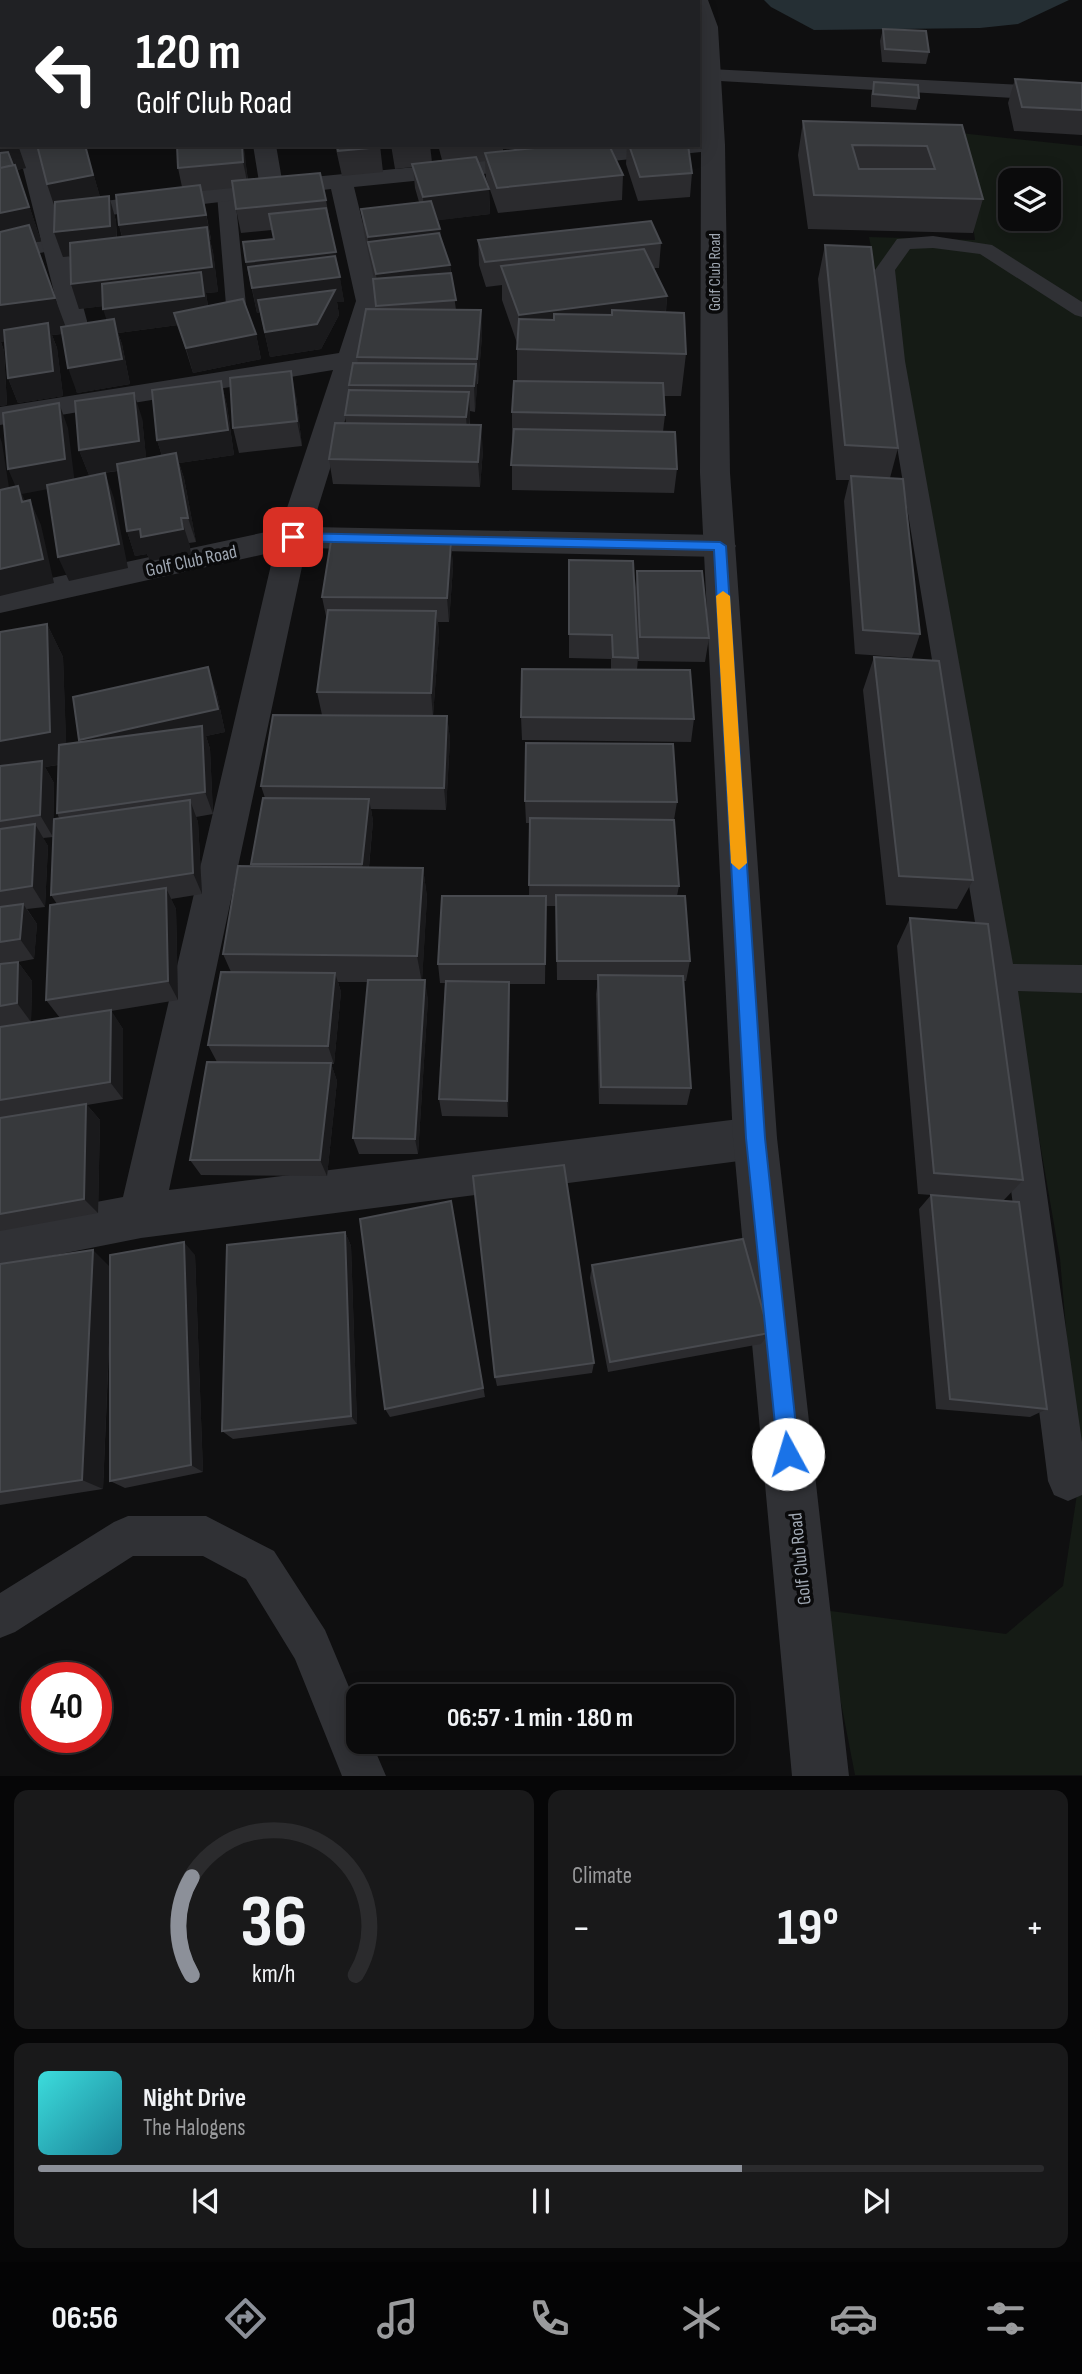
<!DOCTYPE html>
<html lang="en">
<head>
<meta charset="utf-8">
<style>
	body { margin:0; font-family:"Sofia Sans Condensed",sans-serif; background:#19191a; color:#f1f3f6; height:100vh; display:flex; flex-direction:column; font-size:26px; white-space:nowrap }
	* { box-sizing:border-box; margin:0 }
	p { font-size:23px; color:#9a9b9d }
	.icon { flex:none; width:38px; height:38px; fill:none; stroke:currentColor; stroke-width:2; stroke-linecap:round; stroke-linejoin:round }
	.map { position:relative; height:1776px; overflow:hidden }
	.side { display:flex; flex-direction:column; gap:14px; padding:14px; background:#060607; flex:1 }
	.side>* { flex:none }
	.guide { position:absolute; left:0px; top:0px; width:700px; height:147px; box-shadow:0 4px 18px #0003,0 0 0 2px #2b2b2d; background:#202124; color:#fff; overflow:hidden }
	.tools { position:absolute; left:998px; top:168px; display:grid; gap:14px }
	.tools a { display:grid; place-items:center; width:63px; height:63px; border-radius:14px; background:#0b0b0c; box-shadow:0 4px 18px #0003,0 0 0 2px #2b2b2d; font-size:35px }
	.speed { position:absolute; left:21px; top:1662px; display:flex; gap:14px; font-size:35px; font-weight:700; text-align:center }
	.speed>* { display:grid; place-content:center; width:91px; height:91px; border-radius:50%; background:#0b0b0c; box-shadow:0 4px 18px #0003,0 0 0 2px #2b2b2d; line-height:1 }
	.speed .limit { border:10px solid #d22; background:#fff; color:#111 }
	.pin { position:absolute; display:grid; place-items:center; width:60px; height:60px; color:#fff; margin:-30px; border-radius:14px; box-shadow:0 4px 10px #0006 }
	.me { position:absolute; width:77px; margin:-38px; rotate:354deg; stroke-linejoin:round; filter:drop-shadow(0 0 5px #0008) }
	.turn { display:flex; align-items:center; gap:24px; height:147px; padding:0 21px; font-size:32px }
	.turn .icon { width:91px; height:91px; stroke-width:2.5 }
	.turn b { display:block; font-size:49px; line-height:60px }
	.big { font-size:52px; font-weight:700; line-height:1.1 }
	.side .widget { flex:1; display:flex; flex-direction:column; justify-content:center; gap:10px; min-width:0; padding:0 24px; border-radius:14px; background:#19191a }
	.side .dial { align-items:center; gap:0 }
	.dial svg { height:182px; overflow:visible; fill:none; stroke:#2b2b2d; stroke-width:7; stroke-linecap:round; text-anchor:middle }
	.dial text { fill:#f1f3f6; stroke:none }
	.song { display:flex; align-items:center; gap:21px }
	.cover { width:84px; height:84px; border-radius:10px; background:linear-gradient(135deg,hsl(180 70% 55%),hsl(190 70% 35%)) }
	.played { height:7px; border-radius:4px; background:linear-gradient(90deg,#8c9099 70%,#2b2b2d 70%) }
	.keys { display:flex; justify-content:space-around; direction:ltr }
	.heat { display:flex; justify-content:space-between; align-items:center; font-size:38px; direction:ltr }
	.side .tiles { flex:1; display:grid; gap:14px; grid-template-columns:1fr 1fr }
	.widget:last-child { grid-column:span 2 }
	.trip { position:absolute; left:346px; top:1684px; width:388px; height:70px; border-radius:14px; background:#0b0b0c; box-shadow:0 4px 18px #0003,0 0 0 2px #2b2b2d; font-weight:700; line-height:70px; text-align:center }
	.menu { display:flex; height:112px; justify-content:space-around; align-items:center; background:#040405; color:#9a9b9d }
	.menu .icon { width:49px; height:49px }
	.menu .on { color:#8c9099 }
	.menu b { font-size:32px; color:#f1f3f6 }
	.map>svg:first-child { display:block }
	.green { fill:#151b15; fill-rule:evenodd }
	.water { fill:#252f34 }
	.lines { fill:none; stroke-linecap:round; stroke-linejoin:round }
	.service { fill:#303135; fill-rule:evenodd }
	.minor { fill:#303135; fill-rule:evenodd }
	.tertiary { fill:#303135; fill-rule:evenodd }
	.wall { fill:#2b2b2e }
	.shaded-wall { fill:#1a1a1c }
	.building { fill:#37393c; stroke:#484a4f; stroke-width:2; fill-rule:evenodd }
	.route { fill:#1a73e8; stroke:#114b97; stroke-width:2 }
	.slow { fill:#f59e0b }
	.labels { text-anchor:middle; stroke-width:7; stroke-linejoin:round; paint-order:stroke }
	.far-street-label { font-size:16px; fill:#9fa7b2; stroke:#0a0a0b }
	.street-label { font-size:19px; fill:#9fa7b2; stroke:#0a0a0b }
</style>
</head>
<body>
<div class="map">
<svg width="1082" height="1776" viewBox="0 0 1082 1776">
	<rect width="100%" height="100%" fill="#0f0f10"/>
	<path class="green" d="M960 133 1082 146V1775H855L823 1610 1006 1634 1063 1586 1079 1481 1060 1259 988 843 869 237 975 240ZM1010 180H1048V219H1010Z"/>
	<path class="water" d="M764 0H1069L1018 24 980 28 814 30 771 7Z"/>
	<g class="lines">
		<path class="service" d="M0 27H2V37H0Z
			M226 188 235 194 246 305 243 309H229L226 305 217 194Z
			M933 236 992 245 1082 302V317L1075 315 980 254 933 248 910 249 895 270 905 361 1013 964 1082 965V993L1018 991 1082 1442V1495L1068 1501 1054 1495 1048 1481 984 977 883 361 875 270 897 239Z
			M53 239 60 241 63 245 60 249 0 261V249Z
			M128 1516H206L274 1551 325 1630 359 1711V1741H371L386 1776H342L295 1659 246 1579 203 1556H133L15 1632 0 1638V1593L114 1522Z"/>
		<path class="minor" d="M257 0H277L256 2Z
			M344 0H364V2H344Z
			M634 0H654L655 2H635Z
			M710 69 1082 88V102L702 80 699 75 702 70Z
			M2 98V112L0 113V99Z
			M713 138 721 140 725 145 721 150 354 187 382 301 312 527 720 535 731 538 736 546 731 554 720 557 306 548 169 1190 755 1117 770 1123 777 1138 770 1153 755 1159 141 1238 0 1266V1220L123 1197 274 552 0 613V589L280 529 333 370 0 425V407L339 353 356 301 331 189 60 221 90 332 87 338 77 340 67 338 64 332 17 145H40L56 207 259 182 253 145H276L282 180 639 145H698V140Z"/>
		<path class="tertiary" d="M688 0H708L718 27 725 145 730 473 777 1138 849 1776H792L733 1138 700 473 701 145 698 2Z"/>
	</g>
	<path class="wall" d="M279 0H349V2H279Z
		M883 29 929 52 926 64 882 62 880 41Z
		M1015 79 1082 83V135L1014 131 1008 103Z
		M874 82 919 98 916 110 871 107V95Z
		M803 121 962 125 983 199 973 233 808 229 798 155Z
		M0 125 26 168 17 170 41 241 35 242 65 327 107 320 103 306 79 309 71 284 70 256 63 257 54 232 85 145 100 197 109 196 116 221 117 238 122 237 119 225 182 187 178 168 177 147 172 148V145H243L248 180 326 200 344 302H337L339 315 321 349 270 357 260 312 257 313 246 262 274 239 272 230 241 233 236 209 233 188 202 191 211 239 210 240 213 252 218 292 206 293 208 306 256 334 261 359 193 373 178 325 118 333 122 344 130 384 77 393 62 334 52 335 57 348 63 396 18 403 8 378 5 341 1 342 4 351 7 405 0 406Z
		M335 145H380L383 172 342 176Z
		M391 145H430L432 162 442 160 438 145H503V151L514 150 513 145H612L611 150 623 175 622 200 498 213 486 178 485 161 478 162 489 189 490 214 438 220 440 229 441 238 450 265 456 310H481L482 336 478 384H477L475 412 470 411V425L483 450 480 487 333 484 329 459 346 424 345 415 350 390 349 385 358 363 357 357 376 309 374 279 364 233 361 209 419 202 415 188 413 167 395 169Z
		M627 145H688L692 173 690 197 638 201 626 164Z
		M478 240 661 243 659 268H654L667 296 666 312 686 354 681 396H664L665 415 663 432 677 469 674 493 512 490V412L517 381V343L502 300V285L486 287 479 265Z
		M825 245 898 448 890 478 920 634 912 658 855 654 844 501 849 480H836L818 279Z
		M221 381 227 406 234 455 179 463 184 478 196 542 189 543 191 554 150 561 147 554 135 556 127 531 118 471 89 475 79 450 142 418 146 458 162 456 157 440Z
		M296 396 302 446 239 453 233 428Z
		M451 542 453 567 449 622H438L439 635 433 716H447L450 739 446 810 371 809 373 821 369 867 423 868 427 897 422 980 428 999 418 1154H359L353 1138 368 982H338L341 992 334 1064H331L337 1081 327 1176 201 1175 190 1160 217 1062 208 1045 231 972 223 954 252 866 251 864 265 798 261 786 322 715 317 692 327 621 322 597Z
		M569 560 638 658 637 670 694 719 691 742 522 740 521 717 611 670V659L569 658Z
		M637 571 709 638 705 662 638 661 634 595Z
		M47 624 63 657 66 744 80 743 79 740 216 690 225 732 206 736 210 749 213 814 196 817 198 822 202 894 171 899 176 909 178 1000 111 1011 123 1029V1099L87 1105 100 1120 98 1213 0 1231V1027L60 1018 46 1000 57 904 51 895 59 818 57 813 58 765 45 767 54 783 53 837 43 838 48 846 45 907 27 909 37 924 34 959 18 962 32 981 31 1022 0 1027V632Z
		M874 657 973 880 957 909 886 905 863 690Z
		M525 801 677 802 674 820 679 886 677 896 690 961 686 981H683L691 1088 687 1105 599 1104 596 994 598 980H557L556 906H546L545 984H510V1001L508 1117 442 1116 439 1099 445 983H440L438 964 529 896 530 823H526Z
		M910 918 1023 1180 1003 1201 1047 1409 1030 1417 936 1409 919 1209 931 1195 918 1194 897 946Z
		M451 1201 485 1397 390 1417 385 1409Z
		M345 1232 351 1246 357 1424 233 1439 222 1431Z
		M195 1255 203 1472 125 1488 110 1481V1325L103 1489 0 1505V1264L110 1267Z
		M592 1265 769 1333 761 1344 608 1372 590 1278Z
		M594 1363 592 1373 497 1386 495 1377Z"/>
	<path class="shaded-wall" d="M0 131 10 145H18L26 168 17 170 41 241 0 250Z
		M85 145 101 200 55 208 47 184Z
		M242 145H243L245 153 248 186 243 162Z
		M200 185 211 239 210 240 213 252 218 292 206 293 210 321 174 313 178 325 118 333 122 344 130 384 77 393 68 368 111 334 103 309 203 294 79 309 71 284 126 250 119 225Z
		M489 189 490 214 425 222 423 197Z
		M109 196 116 221 117 251 63 257 54 232Z
		M440 229 442 254 369 249 368 237Z
		M336 252 339 276 251 287 246 262Z
		M450 265 451 290 379 299 376 274Z
		M340 277 344 302H337L339 315 321 349 270 357 260 312 257 313 252 288Z
		M667 296 664 331 520 349 519 315Z
		M55 298 68 333 52 335 57 348 63 396 18 403 8 378 49 335 1 342 4 351 7 405 0 406V305Z
		M481 310 482 336 478 384 477 359Z
		M256 334 261 359 193 373 186 348Z
		M476 364 477 389 475 412 474 386Z
		M291 371 296 396 302 446 297 421Z
		M221 381 227 406 234 455 179 463 184 478 196 542 188 518 165 465 157 440Z
		M469 392 470 417 468 442 466 417Z
		M134 393 142 418 147 466 89 475 79 450Z
		M59 403 68 428 75 484 22 494 29 510 33 527 8 469Z
		M481 425 483 450 480 487 478 462Z
		M0 437 2 443 11 500 0 502Z
		M105 473 114 498 128 568 69 581 58 557Z
		M30 500 41 525 54 583 0 596V569Z
		M181 518 189 543 191 554 150 561 147 554 135 556 127 531Z
		M451 542 453 567 449 622 447 598Z
		M436 611 439 635 433 716 431 693Z
		M47 624 63 657 67 763 45 767 54 783 53 837 40 815 0 775V741Z
		M208 667 216 690 225 732 206 736 210 749 213 814 205 792 90 763 79 740Z
		M447 716 450 739 446 810 444 788Z
		M369 799 373 821 367 886 362 864Z
		M190 800 198 822 202 894 193 873Z
		M35 824 48 846 45 907 32 886Z
		M423 868 427 897 422 983 417 956Z
		M166 888 176 909 178 1000 168 981Z
		M23 904 37 924 34 959 20 939Z
		M18 962 32 981 31 1022 17 1003Z
		M335 973 341 992 334 1064 328 1046Z
		M425 980 428 999 418 1154 415 1139Z
		M509 982 510 1001 508 1117 507 1101Z
		M111 1010 123 1029V1099L110 1082Z
		M331 1063 337 1081 327 1176 320 1160Z
		M86 1104 100 1120 98 1213 84 1199Z
		M345 1232 351 1246 357 1424 351 1416Z
		M184 1242 195 1255 203 1472 191 1465Z
		M93 1250 112 1269 103 1489 82 1480Z"/>
	<path class="building" d="M279 0H338V2H279Z
		M883 29 926 31 929 52 885 49Z
		M1015 79 1082 83V110L1022 107Z
		M874 82 918 85 919 98 873 94Z
		M803 121 962 125 983 199 814 195ZM852 145 927 146 935 169H859Z
		M2 124V145H10L0 147V125Z
		M37 145H85L93 175 47 184Z
		M177 145H242L243 162 178 168Z
		M337 145H380V147L338 151Z
		M564 145H609L623 175 497 188 485 153Z
		M629 145H688L692 173 640 177Z
		M8 152 13 165 0 168V153Z
		M476 157 489 189 423 197 412 164Z
		M15 165 29 207 0 213V168Z
		M320 173 326 200 236 209 232 181Z
		M200 185 206 215 119 225 116 195Z
		M109 196 110 226 54 232 55 202Z
		M431 201 440 229 368 237 361 209Z
		M326 208 336 252 246 262 243 242 274 239 269 214Z
		M651 221 661 243 485 262 478 240Z
		M29 225 55 298 0 305V232Z
		M207 227 212 267 71 284 70 243Z
		M439 233 450 265 376 274 368 242Z
		M825 245 871 247 898 448 845 445Z
		M644 249 667 296 519 315 501 266Z
		M335 256 340 277 252 288 248 267Z
		M201 272 204 296 103 309 102 284Z
		M451 273 456 300 376 306 373 279Z
		M335 290 317 324 265 332 258 300Z
		M243 299 256 334 186 348 174 313Z
		M366 309 481 310 477 359 357 357Z
		M612 310 684 313 686 354 517 349 519 319 554 320V314L612 315Z
		M114 319 122 359 68 368 61 327Z
		M48 323 53 371 8 378 4 330Z
		M353 363 476 364 474 386 349 385Z
		M291 371 297 421 233 428 230 378Z
		M221 381 228 430 157 440 152 390Z
		M514 381 663 383 665 415 512 412Z
		M349 390 469 392 466 417 345 415Z
		M134 393 139 441 79 450 75 401Z
		M59 403 65 459 8 469 3 413Z
		M335 423 481 425 478 462 329 459Z
		M514 429 675 432 677 469 511 465Z
		M176 453 188 518H181L183 529 141 537 140 529 127 531 117 464Z
		M105 473 119 544 58 557 47 485Z
		M851 476 903 479 920 634 863 630Z
		M18 486 22 502 30 500 43 559 0 569V490Z
		M331 541 451 542 447 598 322 597Z
		M569 560 633 561 638 658 613 657 612 635 569 634Z
		M637 571H702L709 638 640 637Z
		M328 610 436 611 431 693 317 692Z
		M47 624 50 732 0 741V632Z
		M874 657 939 661 973 880 899 876Z
		M208 667 218 709 79 740 73 697Z
		M522 669 690 670 694 719 521 717Z
		M273 715 447 716 444 788 261 786Z
		M202 726 205 792 57 813 59 745Z
		M526 743 673 744 677 802 525 801Z
		M42 761 40 815 0 821V766Z
		M263 798 369 799 362 864H251Z
		M190 800 193 873 51 895 54 819Z
		M530 818 674 820 679 886 529 885Z
		M35 824 32 886 0 891V829Z
		M238 866 423 868 417 956 223 954Z
		M166 888 168 981 46 1000 50 905Z
		M556 895 685 896 690 961H557Z
		M442 896H546L545 964H438Z
		M23 904 20 939 0 942V907Z
		M910 918 988 924 1023 1180 934 1173Z
		M18 962 17 1003 0 1006V964Z
		M221 972 335 973 328 1046 208 1045Z
		M598 975 683 976 691 1088 601 1087Z
		M368 980H425L415 1139 353 1138Z
		M446 981 509 982 507 1101 439 1099Z
		M111 1010 110 1082 0 1100V1027Z
		M207 1062 331 1063 320 1160H190Z
		M86 1104 84 1199 0 1214V1118Z
		M564 1165 594 1363 495 1377 473 1176Z
		M931 1195 1019 1202 1047 1409 950 1399Z
		M451 1201 483 1388 385 1409 360 1219Z
		M345 1232 351 1416 222 1431 227 1245Z
		M743 1239 769 1333 610 1362 592 1265Z
		M184 1242 191 1465 110 1481V1255Z
		M93 1250 82 1480 0 1492V1264Z"/>
	<path class="route" d="M293 533 720 542 726 546 765 1138 799 1454 796 1462 788 1465 781 1462 778 1454 746 1138 714 550 288 541 286 537Z"/>
	<path class="slow" d="M723 591 730 596 747 863 739 870 731 863 716 596Z"/>
	<g class="labels">
		<g class="far-street-label">
			<text transform="translate(714 272) rotate(-90)" y="6">Golf Club Road</text>
		</g>
		<g class="street-label">
			<text transform="translate(191 560) rotate(-12)" y="7">Golf Club Road</text>
			<text transform="translate(799 1559) rotate(-96)" y="7">Golf Club Road</text>
		</g>
	</g>
</svg>
<div class="tools">
<a><svg class="icon" aria-label="layers" viewBox="0 0 24 24"><path d="M12 4l9 5-9 5-9-5zM3 14l9 5 9-5"/></svg></a>
</div>
<div class="speed"><div class="limit">40</div></div>
<div class="pin" style="left:293px;top:537px;background:#d93025"><svg class="icon" aria-label="arrive" viewBox="0 0 24 24"><path d="M6 21V4h12l-3 4 3 4H6"/></svg></div>
<svg class="me" style="left:788px;top:1454px" viewBox="-20 -20 40 40"><circle r="19" fill="#fff"/><path d="M0-13L10 11 0 6-10 11z" fill="#1a73e8"/></svg>
<div class="trip">06:57 · 1 min · 180 m</div>
<div class="guide">
<div class="turn"><svg class="icon" aria-label="left" viewBox="0 0 24 24"><path d="M17 20v-9H6M10 6l-5 5 5 5"/></svg><div><b>120 m</b>Golf Club Road</div></div>
</div>
</div>
<section class="side">
<div class="tiles">
<div class="widget dial"><svg viewBox="0 0 100 80">
<path d="M14 69A42 42 0 1 1 86 69"/>
<path d="M14 69A42 42 0 0 1 14 26" stroke="#8c9099"/>
<text x="50" y="56" font-size="32" font-weight="700">36</text>
<text x="50" y="72" font-size="11">km/h</text>
</svg></div>
<div class="widget"><p>Climate</p>
<div class="heat"><a>−</a><b class="big">19°</b><a>+</a></div>
</div>
<div class="widget">
<div class="song"><i class="cover"></i><div><b>Night Drive</b><p>The Halogens</p></div></div>
<div class="played"></div>
<div class="keys"><svg class="icon" aria-label="previous" viewBox="0 0 24 24"><path d="M18 5L8 12l10 7zM5 5v14"/></svg><svg class="icon" aria-label="pause" viewBox="0 0 24 24"><path d="M8 5v14M16 5v14"/></svg><svg class="icon" aria-label="next" viewBox="0 0 24 24"><path d="M6 5l10 7-10 7zM19 5v14"/></svg></div>
</div>
</div>
</section>
<nav class="menu">
<b>06:56</b>
<svg class="icon on" aria-label="directions" viewBox="0 0 24 24"><path d="M12 3l9 9-9 9-9-9zM9 14v-3h6M13 9l2 2-2 2"/></svg>
<svg class="icon" aria-label="music" viewBox="0 0 24 24"><path d="M9 18V5l10-2v13"/><circle cx="6" cy="18" r="3"/><circle cx="16" cy="16" r="3"/></svg>
<svg class="icon" aria-label="phone" viewBox="0 0 24 24"><path d="M5 4h4l2 5-3 2q2 4 5 5l2-3 5 2v4C11 20 4 13 5 4z"/></svg>
<svg class="icon" aria-label="climate" viewBox="0 0 24 24"><path d="M12 3v18M4 7l16 10M4 17L20 7"/></svg>
<svg class="icon" aria-label="car" viewBox="0 0 24 24"><path d="M5 17H2v-5l4-1 3-4h7l3 4 3 1v5h-3M9 17h6M6 11h13"/><circle cx="7" cy="17" r="2"/><circle cx="17" cy="17" r="2"/></svg>
<svg class="icon" aria-label="filters" viewBox="0 0 24 24"><path d="M4 7h16M4 17h16"/><circle cx="9" cy="7" r="2"/><circle cx="15" cy="17" r="2"/></svg>
</nav>
</body>
</html>
